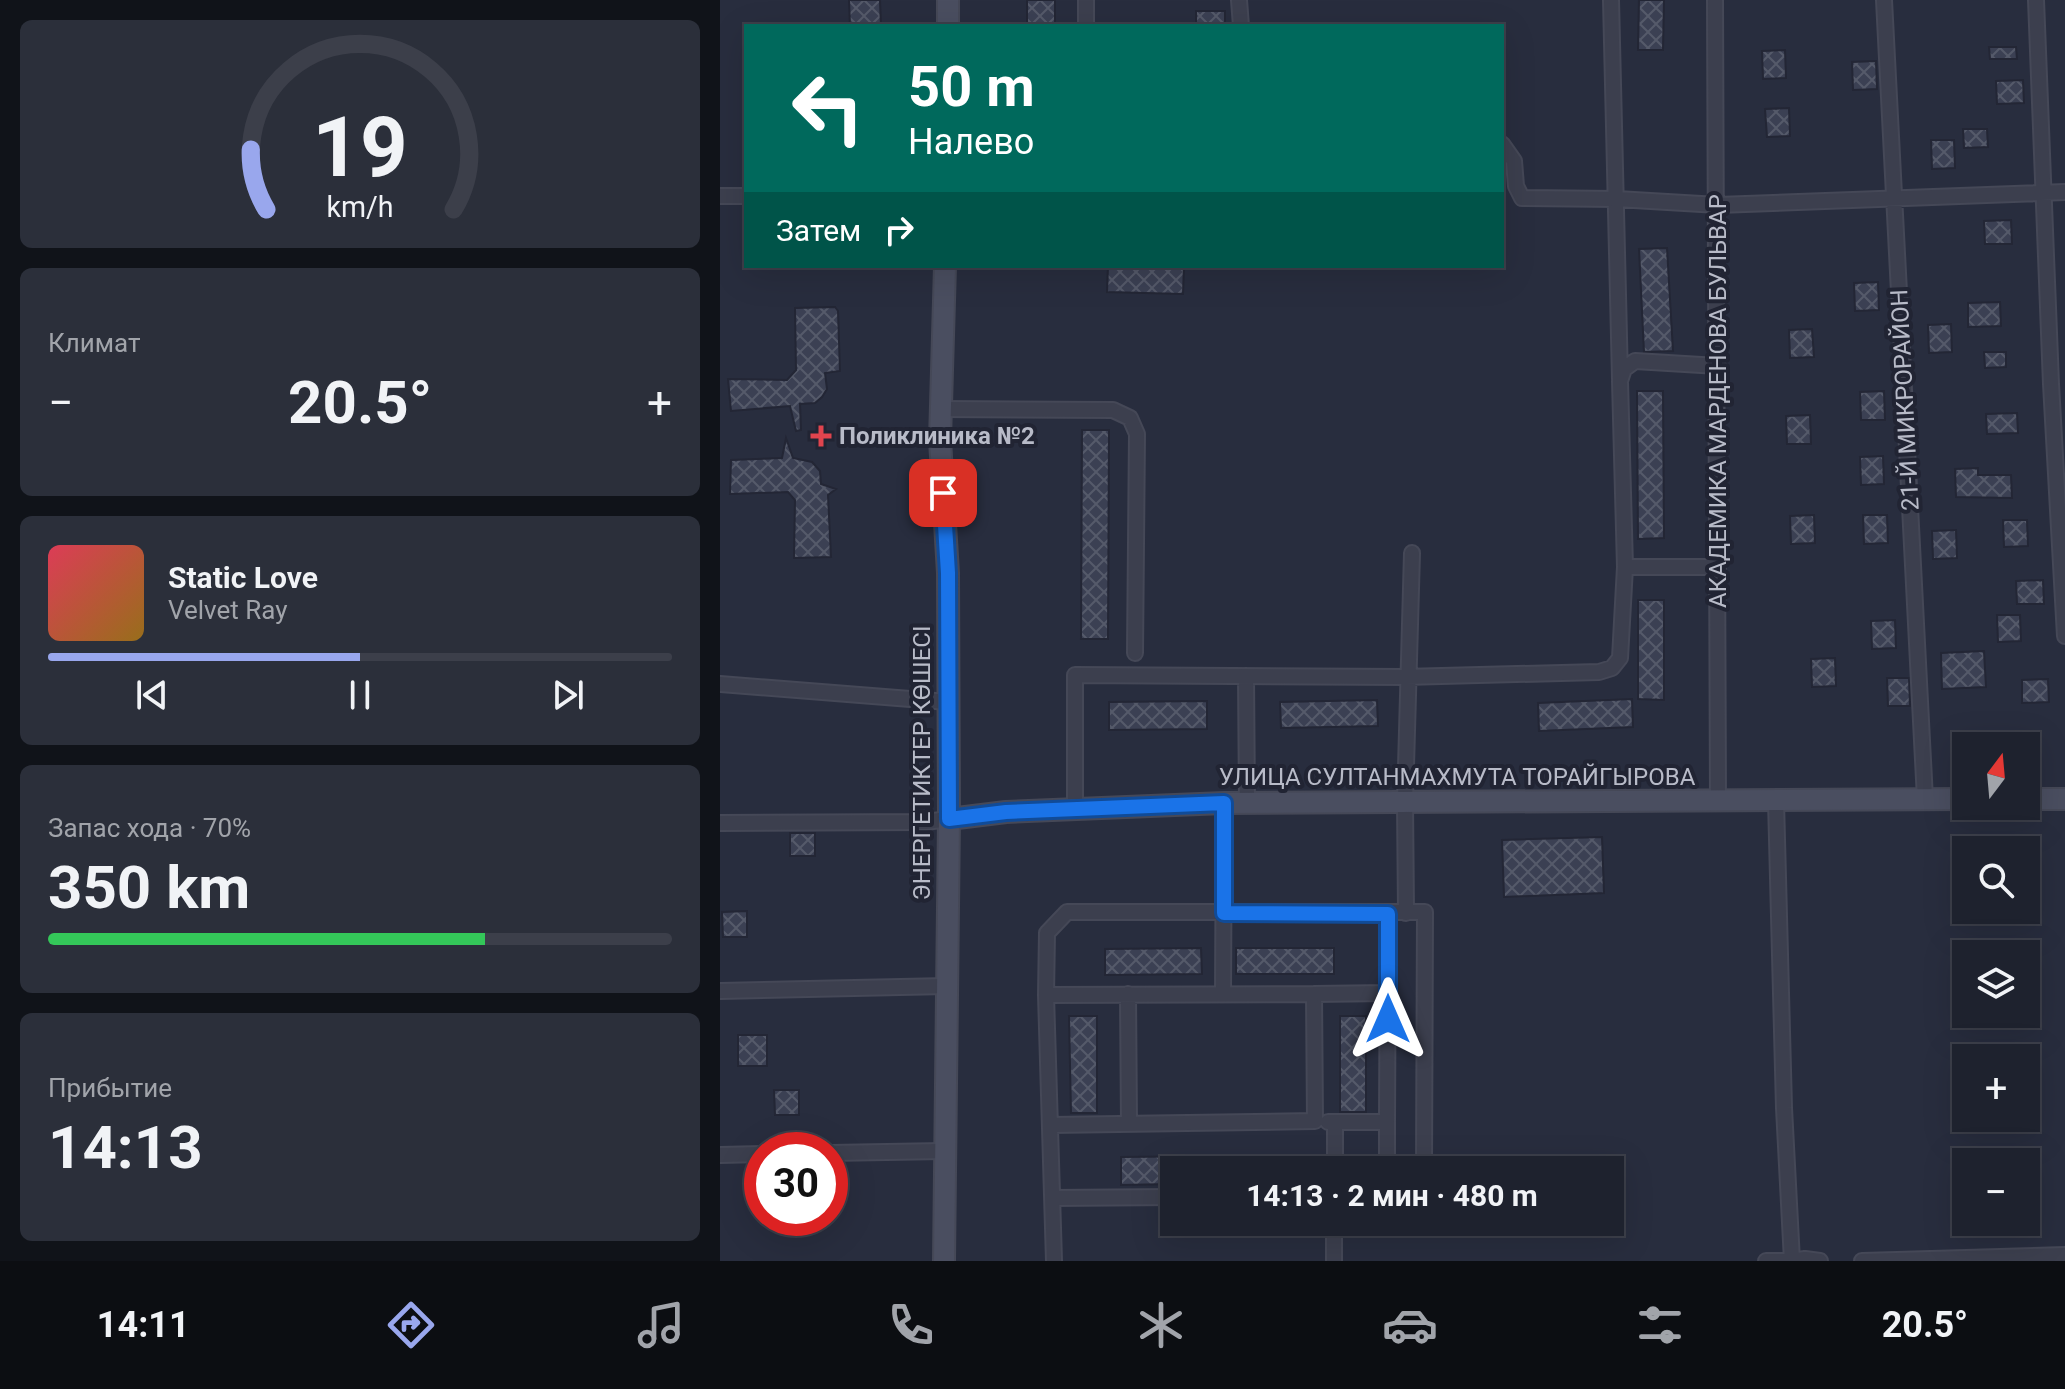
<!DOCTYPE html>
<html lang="ru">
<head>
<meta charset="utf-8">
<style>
	body { margin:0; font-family:Roboto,sans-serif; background:#2b2f3a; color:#f1f3f6; height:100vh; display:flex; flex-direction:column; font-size:30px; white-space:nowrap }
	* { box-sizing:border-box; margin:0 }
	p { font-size:26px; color:#a1a4aa }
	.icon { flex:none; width:44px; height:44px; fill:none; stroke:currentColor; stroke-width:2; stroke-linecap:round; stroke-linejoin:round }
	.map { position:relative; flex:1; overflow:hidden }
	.panel { display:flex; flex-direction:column; gap:20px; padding:20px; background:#101319; width:720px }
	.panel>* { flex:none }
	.hud { position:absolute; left:24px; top:24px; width:760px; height:244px; border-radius:0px; box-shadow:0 8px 32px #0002,0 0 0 2px #3c3f4a; background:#00695c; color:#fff; overflow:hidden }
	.needle { width:52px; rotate:16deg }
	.tools { position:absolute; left:1232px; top:732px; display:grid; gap:16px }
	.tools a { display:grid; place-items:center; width:88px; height:88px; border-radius:0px; background:#1e222e; box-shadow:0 8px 32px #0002,0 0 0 2px #3c3f4a; font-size:40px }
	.speed { position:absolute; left:24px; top:1132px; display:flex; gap:16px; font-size:40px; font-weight:700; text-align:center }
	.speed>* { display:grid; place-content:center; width:104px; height:104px; border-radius:50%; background:#1e222e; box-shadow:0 8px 32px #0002,0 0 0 2px #3c3f4a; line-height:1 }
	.speed .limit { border:12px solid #d22; background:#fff; color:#111 }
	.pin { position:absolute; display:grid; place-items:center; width:68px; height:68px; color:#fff; margin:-34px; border-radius:16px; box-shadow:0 4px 12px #0006 }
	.me { position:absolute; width:88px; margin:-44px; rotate:0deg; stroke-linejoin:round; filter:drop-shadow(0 0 6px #0008) }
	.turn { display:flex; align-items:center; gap:28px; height:168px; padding:0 32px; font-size:36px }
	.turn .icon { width:104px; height:104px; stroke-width:2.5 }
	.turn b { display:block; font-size:56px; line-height:68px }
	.then { display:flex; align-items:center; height:76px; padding:0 32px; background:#0003; gap:16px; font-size:30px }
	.big { font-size:60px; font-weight:700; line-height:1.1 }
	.panel .tile { flex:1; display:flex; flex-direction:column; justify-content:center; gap:12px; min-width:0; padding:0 28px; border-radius:12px; background:#2b2f3a }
	.panel .dial { align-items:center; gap:0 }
	.dial svg { height:208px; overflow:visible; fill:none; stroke:#3c3f4a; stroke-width:7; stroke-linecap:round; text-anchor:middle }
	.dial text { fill:#f1f3f6; stroke:none }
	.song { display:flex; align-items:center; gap:24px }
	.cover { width:96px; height:96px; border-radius:12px; background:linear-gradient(135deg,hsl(350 70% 55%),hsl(40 70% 35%)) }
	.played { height:8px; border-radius:4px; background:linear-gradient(90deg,#99a7ed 50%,#3c3f4a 50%) }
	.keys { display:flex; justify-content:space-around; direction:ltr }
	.heat { display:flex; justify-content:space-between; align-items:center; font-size:44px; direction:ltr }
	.charge { height:12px; border-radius:6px; background:linear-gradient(90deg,#34c759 70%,#3c3f4a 0) }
	.trip { position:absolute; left:440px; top:1156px; width:464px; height:80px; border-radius:0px; background:#1e222e; box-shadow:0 8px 32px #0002,0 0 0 2px #3c3f4a; font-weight:700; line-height:80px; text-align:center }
	.menu { display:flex; height:128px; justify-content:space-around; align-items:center; background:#0c0e12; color:#a1a4aa }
	.menu .icon { width:56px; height:56px }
	.menu .current { color:#99a7ed }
	.menu b { font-size:36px; color:#f1f3f6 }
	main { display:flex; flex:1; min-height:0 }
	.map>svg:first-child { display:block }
	.building { fill:url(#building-cross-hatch); stroke:#232635; stroke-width:2 }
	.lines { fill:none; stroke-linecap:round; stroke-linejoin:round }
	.street-casing { stroke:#454857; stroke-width:18 }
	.secondary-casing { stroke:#454857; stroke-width:24 }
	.street { stroke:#3c3f4e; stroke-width:14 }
	.secondary { stroke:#4a4e60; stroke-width:20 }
	.route-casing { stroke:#114b97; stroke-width:20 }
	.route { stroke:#1a73e8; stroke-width:14 }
	.health-dot { fill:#e0444e; stroke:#212433; stroke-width:3 }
	.labels { text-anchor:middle; stroke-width:8; stroke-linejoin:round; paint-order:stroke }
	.street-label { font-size:24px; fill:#b8bbc8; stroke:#212433 }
	.poi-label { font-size:24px; font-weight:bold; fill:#b8bbc8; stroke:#212433; text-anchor:start }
</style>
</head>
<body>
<main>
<section class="panel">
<div class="tile dial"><svg viewBox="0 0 100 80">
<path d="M14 69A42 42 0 1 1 86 69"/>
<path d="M14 69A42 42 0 0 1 8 46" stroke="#99a7ed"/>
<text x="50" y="56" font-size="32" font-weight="700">19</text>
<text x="50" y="72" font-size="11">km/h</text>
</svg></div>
<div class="tile"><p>Климат</p>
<div class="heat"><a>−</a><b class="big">20.5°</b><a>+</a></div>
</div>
<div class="tile">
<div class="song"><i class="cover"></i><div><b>Static Love</b><p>Velvet Ray</p></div></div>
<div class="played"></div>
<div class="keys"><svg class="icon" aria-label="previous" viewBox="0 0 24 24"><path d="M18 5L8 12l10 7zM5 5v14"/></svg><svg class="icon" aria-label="pause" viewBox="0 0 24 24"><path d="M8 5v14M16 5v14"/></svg><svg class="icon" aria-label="next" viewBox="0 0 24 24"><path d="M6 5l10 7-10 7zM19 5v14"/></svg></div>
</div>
<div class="tile"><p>Запас хода · 70%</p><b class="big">350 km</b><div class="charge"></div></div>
<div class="tile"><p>Прибытие</p><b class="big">14:13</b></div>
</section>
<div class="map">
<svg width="1345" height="1261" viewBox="0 0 1345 1261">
	<defs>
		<pattern id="building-cross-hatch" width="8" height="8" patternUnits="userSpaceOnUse" patternTransform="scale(2)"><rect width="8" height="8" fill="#3b4053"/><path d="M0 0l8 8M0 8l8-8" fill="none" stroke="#555a6a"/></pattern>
	</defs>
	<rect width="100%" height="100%" fill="#282d3e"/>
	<path class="building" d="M129 0H160L161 26H130Z
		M307 0H335V26H307Z
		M919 0H944L943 50H918Z
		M476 11H505V26H476Z
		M1269 47H1296L1297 59H1270Z
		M1065 50 1066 78 1043 79 1042 51Z
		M1156 61 1157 89 1133 90 1132 62Z
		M1303 80 1304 103 1277 104 1276 81Z
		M1069 108 1070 136 1047 137 1045 109Z
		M1243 129H1267L1268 147 1244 148Z
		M1211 140H1234L1235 168 1212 169Z
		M1291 220 1292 244H1265L1264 221Z
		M947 248 953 351 924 352 919 249Z
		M388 266H464L463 294 387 292Z
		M1158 282 1159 310 1135 311 1134 283Z
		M1280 302 1281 326 1248 327V303Z
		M115 307 118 311 120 371 105 373 107 389 102 397 95 403 80 404 81 430 76 431 70 406 11 411 8 379 67 380 76 370 75 308Z
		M1231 324 1232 352 1209 353 1208 325Z
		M1092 329 1094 357 1070 358 1069 330Z
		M1264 352H1286V367L1265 368Z
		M917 391H943L944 538 918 539Z
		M1164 391 1165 420H1141L1140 392Z
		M1297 413 1298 433 1267 434 1266 414Z
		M1090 415 1091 444H1067L1066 416Z
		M362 430H389L388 639H361Z
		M66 438 73 458 92 462 100 471 101 484 116 489 108 495 111 557 74 558 75 500 68 492 10 494 11 460 62 458Z
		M1163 456 1164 484 1141 485 1140 457Z
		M1258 468V475H1291L1292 498 1236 497 1235 469Z
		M1094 515 1095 543 1071 544 1070 516Z
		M1143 515H1167L1168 543 1144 544Z
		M1283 520H1307L1308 546 1284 547Z
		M1236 530 1237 558 1213 559 1212 531Z
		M1323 580 1324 604H1297L1296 581Z
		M918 600H944V700L918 699Z
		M1277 615H1300L1301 641 1278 642Z
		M1175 620 1176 648 1152 649 1151 621Z
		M1264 651 1266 687 1222 689 1221 653Z
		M1115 658 1116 686 1092 687 1091 659Z
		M1167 678H1189L1190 706H1168Z
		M1328 679 1329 702 1302 703V680Z
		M912 699 913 727 819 731 818 703Z
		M657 700 658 726 561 728 560 702Z
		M487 701V729L389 730V702Z
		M70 833H95V856H70Z
		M882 837 884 893 784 897 782 840Z
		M27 911V937H3L2 912Z
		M481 948 482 974 385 975V949Z
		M516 948H614V974H516Z
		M349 1016H377V1113H351Z
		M620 1016H646V1112H620Z
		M18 1035H47V1066H18Z
		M54 1090H79V1115H55Z
		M598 1155V1170H454V1184L401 1185V1157Z"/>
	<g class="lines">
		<g class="street-casing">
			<path id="street" d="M366 0V26
				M519 0 521 26
				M891 0 900 379
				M995 0 998 802
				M1164 0 1205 799
				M1316 0 1331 384 1345 636
				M782 144 794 161 796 186 802 198 897 199 998 205 1345 192
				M0 196H26
				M221 409 393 410 410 418 417 434 415 653
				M905 567H998
				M526 676 527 803
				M0 684 228 702
				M355 810V675L684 677 879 672 892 668 900 658 905 567 900 381 904 369 915 361 998 366
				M0 823 205 822 229 819
				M686 913 685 802 692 553
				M0 991 227 986
				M408 994 409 1124
				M503 994 504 803
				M326 995 594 994
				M608 1122H615V1170
				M615 1122H667L668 914
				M331 1125 595 1121 594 994 668 993
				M110 1153 223 1151
				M0 1155 42 1154
				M667 1170V1122
				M333 1198 454 1197
				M334 1261 326 995 327 933 347 912H705L704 1170
				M614 1261V1222
				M1046 1261H1072L1064 1108 1056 801
				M1072 1261 1085 1259 1100 1261
				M1142 1261 1345 1255"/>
		</g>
		<g class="secondary-casing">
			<path id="secondary" d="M228 0V26
				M1306 799H1345
				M229 819 286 812 504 803 1246 799
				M224 1261 229 819 228 573 220 440 225 266"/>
		</g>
		<use href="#street" class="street"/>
		<use href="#secondary" class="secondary"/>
	</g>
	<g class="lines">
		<g class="route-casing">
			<path id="route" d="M223 493 228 573 229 819 286 812 504 803V913L668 914V1019"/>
		</g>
		<use href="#route" class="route"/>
	</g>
	<path class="health-dot" d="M97 424h8v8h8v8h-8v8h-8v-8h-8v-8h8z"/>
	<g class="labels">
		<g class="street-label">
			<text transform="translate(1185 400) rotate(-93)" y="8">21-Й МИКРОРАЙОН</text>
			<text transform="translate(998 401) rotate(-90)" y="8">АКАДЕМИКА МАРДЕНОВА БУЛЬВАР</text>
			<text transform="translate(202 763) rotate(-90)" y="8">ЭНЕРГЕТИКТЕР КӨШЕСІ</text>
			<text x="737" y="785">УЛИЦА СУЛТАНМАХМУТА ТОРАЙГЫРОВА</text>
		</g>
		<g class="poi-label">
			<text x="119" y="444">Поликлиника №2</text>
		</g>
	</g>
</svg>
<div class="tools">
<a><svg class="needle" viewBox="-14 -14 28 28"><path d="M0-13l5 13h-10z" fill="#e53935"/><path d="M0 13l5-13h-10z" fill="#a1a4aa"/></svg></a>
<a><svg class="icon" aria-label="search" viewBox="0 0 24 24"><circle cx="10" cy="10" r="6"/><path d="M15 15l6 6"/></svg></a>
<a><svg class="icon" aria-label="layers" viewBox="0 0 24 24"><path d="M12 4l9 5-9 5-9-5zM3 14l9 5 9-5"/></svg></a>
<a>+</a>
<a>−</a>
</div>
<div class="speed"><div class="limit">30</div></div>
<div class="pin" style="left:223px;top:493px;background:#d93025"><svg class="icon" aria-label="arrive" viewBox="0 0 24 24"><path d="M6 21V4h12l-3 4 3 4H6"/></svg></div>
<svg class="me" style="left:668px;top:1019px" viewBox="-20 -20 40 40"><path d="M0-17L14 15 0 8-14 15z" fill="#1a73e8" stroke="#fff" stroke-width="4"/></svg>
<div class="trip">14:13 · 2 мин · 480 m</div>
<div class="hud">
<div class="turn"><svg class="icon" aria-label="left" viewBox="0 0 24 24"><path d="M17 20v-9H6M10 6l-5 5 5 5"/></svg><div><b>50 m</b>Налево</div></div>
<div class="then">Затем<svg class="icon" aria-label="right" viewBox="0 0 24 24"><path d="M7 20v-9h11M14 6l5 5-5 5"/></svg></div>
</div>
</div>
</main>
<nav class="menu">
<b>14:11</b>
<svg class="icon current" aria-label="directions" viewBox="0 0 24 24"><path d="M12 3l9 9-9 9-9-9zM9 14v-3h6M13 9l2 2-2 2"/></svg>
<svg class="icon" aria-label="music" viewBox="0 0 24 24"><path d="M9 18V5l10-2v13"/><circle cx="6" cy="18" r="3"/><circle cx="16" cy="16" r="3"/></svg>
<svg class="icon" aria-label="phone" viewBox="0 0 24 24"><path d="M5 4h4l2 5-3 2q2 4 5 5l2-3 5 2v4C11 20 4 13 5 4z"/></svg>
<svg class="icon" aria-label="climate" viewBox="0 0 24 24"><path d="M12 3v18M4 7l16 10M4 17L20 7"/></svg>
<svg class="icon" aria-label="car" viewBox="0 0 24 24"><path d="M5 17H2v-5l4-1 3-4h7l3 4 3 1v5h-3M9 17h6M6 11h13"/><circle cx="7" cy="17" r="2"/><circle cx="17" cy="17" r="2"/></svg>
<svg class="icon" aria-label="filters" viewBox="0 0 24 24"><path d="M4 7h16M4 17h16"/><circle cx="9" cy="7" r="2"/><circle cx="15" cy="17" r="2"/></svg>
<b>20.5°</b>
</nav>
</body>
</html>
